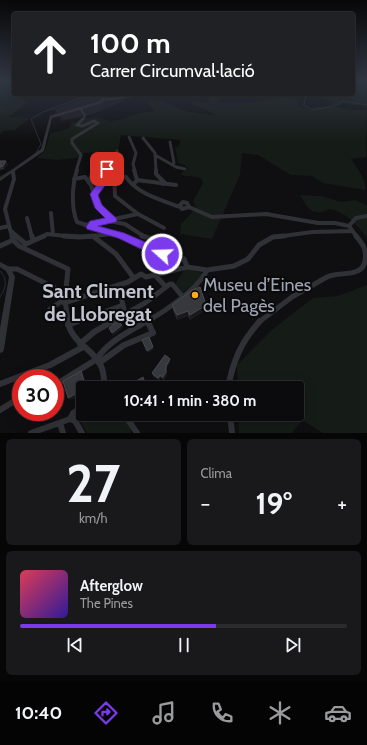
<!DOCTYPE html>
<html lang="es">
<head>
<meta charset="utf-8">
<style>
	body { margin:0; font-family:Cabin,sans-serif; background:#19191b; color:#f1f3f6; height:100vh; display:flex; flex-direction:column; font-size:15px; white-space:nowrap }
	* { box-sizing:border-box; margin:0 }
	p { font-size:13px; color:#9a9b9d }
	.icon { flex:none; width:22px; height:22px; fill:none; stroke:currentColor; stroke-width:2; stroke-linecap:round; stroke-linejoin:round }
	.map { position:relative; height:433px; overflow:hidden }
	.side { display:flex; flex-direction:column; gap:6px; padding:6px; background:#060607; flex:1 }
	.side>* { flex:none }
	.hud { position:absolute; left:12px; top:12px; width:343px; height:84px; border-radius:4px; box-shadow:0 4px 16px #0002,0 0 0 1px #2b2b2e; background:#202124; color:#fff; overflow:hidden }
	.speed { position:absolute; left:12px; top:369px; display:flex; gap:8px; font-size:20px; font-weight:700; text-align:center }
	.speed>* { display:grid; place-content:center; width:52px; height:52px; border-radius:50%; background:#0b0b0d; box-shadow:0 4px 16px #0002,0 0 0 1px #2b2b2e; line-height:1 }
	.speed .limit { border:6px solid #d22; background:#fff; color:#111 }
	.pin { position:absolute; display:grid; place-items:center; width:34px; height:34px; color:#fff; margin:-17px; border-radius:8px; box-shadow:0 2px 6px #0006 }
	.me { position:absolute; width:44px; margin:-22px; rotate:290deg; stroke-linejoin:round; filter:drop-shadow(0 0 3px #0008) }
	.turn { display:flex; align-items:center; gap:14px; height:84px; padding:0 12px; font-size:18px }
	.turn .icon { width:52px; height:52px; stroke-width:2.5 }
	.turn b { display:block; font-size:28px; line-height:34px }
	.big { font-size:30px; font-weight:700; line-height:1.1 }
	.side .card { flex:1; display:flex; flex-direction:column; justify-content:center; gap:6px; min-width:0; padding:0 14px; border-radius:6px; background:#19191b }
	.side .dial { align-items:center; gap:0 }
	.dial b { font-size:52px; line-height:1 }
	.song { display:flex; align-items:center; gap:12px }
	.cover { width:48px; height:48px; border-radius:6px; background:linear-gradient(135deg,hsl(350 70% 55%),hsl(250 70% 35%)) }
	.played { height:4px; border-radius:2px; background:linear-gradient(90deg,#7c3aed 60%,#2b2b2e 60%) }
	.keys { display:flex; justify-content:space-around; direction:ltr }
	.heat { display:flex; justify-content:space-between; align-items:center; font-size:22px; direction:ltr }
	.side .tiles { flex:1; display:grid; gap:6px; grid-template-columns:1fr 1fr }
	.card:last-child { grid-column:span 2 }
	.trip { position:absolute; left:76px; top:381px; width:228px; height:40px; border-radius:4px; background:#0b0b0d; box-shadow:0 4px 16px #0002,0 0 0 1px #2b2b2e; font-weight:700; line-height:40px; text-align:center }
	.dock { display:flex; height:64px; justify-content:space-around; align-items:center; background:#040405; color:#9a9b9d }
	.dock .icon { width:28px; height:28px }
	.dock .selected { color:#7c3aed }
	.dock b { font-size:18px; color:#f1f3f6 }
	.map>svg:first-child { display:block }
	.built { fill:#1b1b1e }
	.green { fill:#151b16 }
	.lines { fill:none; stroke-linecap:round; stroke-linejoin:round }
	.stream { stroke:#252e35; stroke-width:1 }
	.minor-far4 { stroke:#303136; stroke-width:2 }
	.minor-far3 { stroke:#303136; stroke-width:3 }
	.minor-far2 { stroke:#303136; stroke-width:4 }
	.minor-far1 { stroke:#303136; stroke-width:5 }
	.minor { stroke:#303136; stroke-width:6 }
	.tertiary { fill:#303136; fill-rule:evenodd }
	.wall { fill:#2b2b2f }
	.shaded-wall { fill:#1a1a1d }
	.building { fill:#37383d; stroke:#484950 }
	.route { fill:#7c3aed; stroke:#51269a }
	.poi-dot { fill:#fdad1b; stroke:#0a0a0c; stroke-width:1.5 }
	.labels { text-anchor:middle; stroke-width:4; stroke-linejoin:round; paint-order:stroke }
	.near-poi-label { font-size:18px; fill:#9fa5b3; stroke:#0a0a0c; text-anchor:start }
	.near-quarter-label { font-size:20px; font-weight:bold; fill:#c0c4cf; stroke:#0a0a0c }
</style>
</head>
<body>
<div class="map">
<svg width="367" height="433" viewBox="0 0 367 433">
	<rect width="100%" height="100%" fill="#0f0f11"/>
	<path class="built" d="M93 94H140L123 98V101L93 114 62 121 60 116 51 115 57 113 54 110Z"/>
	<path class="green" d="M6 80H14V94H24L19 98 28 102 9 117 30 118 15 130 3 131 0 134V83Z
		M360 80H367V106L343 103 338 106 333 105 331 101 312 94H353V89L359 88Z
		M205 94H218L220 97 219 102C230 103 242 104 254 102 268 101 282 94 297 100L299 107 313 109 317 106 324 108 331 106 352 110H367L366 157 351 159C357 167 367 181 365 190L323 183 312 176 291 175 258 155 242 153 240 175 212 239 180 234 181 224 196 208 193 201 203 183C201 173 188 179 180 174L188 169 185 165 178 163 175 147 179 146 180 140 121 135 118 152 83 153 77 158 57 160 37 158 45 151 50 133 62 131 69 128 72 123 86 118 96 117 110 121 119 120 139 113 155 111 147 102 148 100 162 101 186 111 217 116 201 107 192 105V101L209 103V96Z
		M300 195 321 196 341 202 355 200 367 205V238C356 224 346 212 329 209 314 218 307 208 300 195Z
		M185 269 200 272 203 274 200 279 182 293 175 284Z
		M367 285V433H323L302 420 292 433H239V414H297V388H238L237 365 273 329 313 298 338 296Z
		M83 414H120L130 427 131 433H87L80 421Z"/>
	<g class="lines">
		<path class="stream" d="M219 94 223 96 232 94
			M292 94 306 97 304 104
			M303 105 313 110 333 106
			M334 106 343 101 367 105
			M36 153 41 144 31 119 43 112 91 94
			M0 177 9 172
			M0 271C8 279 6 288 0 297"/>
		<path class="minor-far4" d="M103 100 142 95
			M80 108 85 116 82 120"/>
		<path class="minor-far3" d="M129 137 136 153 133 164 135 171
			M143 138 155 153 156 171
			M170 142 174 163 172 164
			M155 155 176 167 185 169
			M76 171 81 155 72 143V139L98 123 94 121 82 126 77 125 83 119
			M92 171 97 153
			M106 171 107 169 109 171
			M114 171 113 166 117 151"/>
		<path class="minor-far2" d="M77 170C72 185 71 208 77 222L124 237
			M108 170 115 175 126 177C137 194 162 200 180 207
			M156 170V174L165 183 163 184
			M74 179 85 177 91 185 98 206 112 219
			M137 180 176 185
			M89 183 93 170
			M134 184 137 180 134 170
			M94 194 100 187 107 170
			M183 202 187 203 189 207 182 209 180 205Z
			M189 207 212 217 266 214 318 223H335L349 226 357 237
			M51 213 53 234
			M138 214 164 228
			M27 218 32 237
			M109 221 125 224 145 237
			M85 225 138 214 115 196 114 170
			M349 226 356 218 367 216
			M0 228 9 226
			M10 230 18 237
			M12 237 5 209 14 179 13 172
			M42 237 47 234 75 237
			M85 237 112 234
			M276 237 312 232 352 231"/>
		<path class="minor-far1" d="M12 236 13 240 19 246 68 269 65 299 68 322
			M16 236 26 244 44 236
			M32 236 33 240
			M64 236 80 237 95 236
			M122 236 162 254 184 259 187 267
			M142 236 160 241
			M94 237 116 254 133 277
			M0 246 13 240
			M8 269H17L65 293
			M154 274 165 286
			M118 285 125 313
			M64 303 128 282 141 274 146 277 187 267 207 270 234 266 248 259 259 245 273 237 284 236
			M50 309 65 299
			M76 322 123 305
			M111 322 145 303 170 284H172L182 296
			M146 322C164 312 198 289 207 270
			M259 322 292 297 327 277C339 271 362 278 365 261 367 250 363 244 356 236"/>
		<path class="minor" d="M68 321C70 342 94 349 101 366 104 372 104 381 105 388
			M68 325 78 321
			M80 344 94 332 113 321
			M97 359C108 341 129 332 147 321
			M99 363 124 345 153 333 148 322
			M0 384 50 365 83 347
			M55 385 97 359
			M228 388C233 361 241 342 260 321
			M0 410 21 397
			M124 414 137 433
			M230 414 232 433
			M70 419 75 421 82 433
			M75 421 79 415 76 412
			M60 423 63 433
			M31 433 70 419 73 413 83 407"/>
		<path class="tertiary" d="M102 94H104V99L102 103 52 118 44 151 0 181V178L41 149 50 116 100 101 102 99Z
			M0 262 10 267 15 277 4 349 3 352 0 353V328L9 277 6 271 0 267Z"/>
	</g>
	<path class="wall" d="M0 161 8 164 4 169 0 170Z
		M172 305 205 310 190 320 188 316 177 320 173 310Z
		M170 359V362L166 369 167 375 164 380 160 377 159 380 153 376 152 373Z
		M55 388 60 389 62 408 56 412 36 417 32 415V412H55Z"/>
	<path class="shaded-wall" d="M6 161 8 164 4 169 3 166Z
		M206 305 205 310 190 320V315Z
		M188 311V316L177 320V315Z
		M122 325 123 328 113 336 112 333Z
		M153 347 154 349 148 353 147 351Z
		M170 359V362L166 369 167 375 164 380 163 377 166 366Z
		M81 371 83 373 88 388H86Z
		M37 372 40 374V378H37Z
		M56 387 60 389 62 408 56 412H55Z
		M83 390V394L71 400 68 398Z"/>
	<path class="building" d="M0 161H6L3 166 0 167Z
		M200 287 206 305 190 315 188 311 177 315 172 305 192 290Z
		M118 321 122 325 112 333 109 328Z
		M149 337 153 347 147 351 142 340Z
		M165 355 170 359 166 366V372L163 377 160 375 158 378 152 373Z
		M81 371 86 388H83V390L68 398 63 381Z
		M37 372V378H33L32 374Z
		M143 377 147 388H124Z
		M56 387 58 406 55 409V388Z
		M32 412H48L32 415Z"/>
	<linearGradient id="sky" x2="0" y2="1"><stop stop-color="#080809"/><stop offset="0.57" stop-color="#313743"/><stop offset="1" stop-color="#313743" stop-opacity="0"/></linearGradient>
	<rect width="367" height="141" fill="url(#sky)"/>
	<path class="route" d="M104 167 111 169 104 187 98 195 102 205 117 219 116 222 98 226 124 233 166 251 167 254 166 257H158L118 238 87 229 86 227 90 221 105 218 95 208 90 194 96 186Z"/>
	<circle class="poi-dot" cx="195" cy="295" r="4"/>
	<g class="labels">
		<g class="near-poi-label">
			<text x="203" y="291">Museu d’Eines<tspan x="203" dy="21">del Pagès</tspan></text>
		</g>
		<g class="near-quarter-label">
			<text x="98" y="298">Sant Climent<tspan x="98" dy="23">de Llobregat</tspan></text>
		</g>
	</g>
</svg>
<div class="speed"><div class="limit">30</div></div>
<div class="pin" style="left:107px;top:169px;background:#d93025"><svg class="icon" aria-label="arrive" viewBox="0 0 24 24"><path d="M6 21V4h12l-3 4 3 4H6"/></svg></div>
<svg class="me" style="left:162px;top:254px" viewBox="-20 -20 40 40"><circle r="17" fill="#7c3aed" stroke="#fff" stroke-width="3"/><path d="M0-11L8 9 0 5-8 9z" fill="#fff"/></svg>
<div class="trip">10:41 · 1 min · 380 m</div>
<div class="hud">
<div class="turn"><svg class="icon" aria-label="ahead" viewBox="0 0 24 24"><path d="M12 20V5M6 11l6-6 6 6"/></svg><div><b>100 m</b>Carrer Circumval·lació</div></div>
</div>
</div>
<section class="side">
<div class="tiles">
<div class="card dial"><b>27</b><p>km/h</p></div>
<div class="card"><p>Clima</p>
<div class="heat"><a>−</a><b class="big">19°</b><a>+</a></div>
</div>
<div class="card">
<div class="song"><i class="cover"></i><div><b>Afterglow</b><p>The Pines</p></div></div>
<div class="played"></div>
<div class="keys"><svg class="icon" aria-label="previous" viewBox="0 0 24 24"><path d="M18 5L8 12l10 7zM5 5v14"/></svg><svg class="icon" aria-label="pause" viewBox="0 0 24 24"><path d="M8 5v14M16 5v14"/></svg><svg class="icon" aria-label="next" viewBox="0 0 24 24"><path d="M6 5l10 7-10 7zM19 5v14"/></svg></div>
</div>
</div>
</section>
<nav class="dock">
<b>10:40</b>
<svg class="icon selected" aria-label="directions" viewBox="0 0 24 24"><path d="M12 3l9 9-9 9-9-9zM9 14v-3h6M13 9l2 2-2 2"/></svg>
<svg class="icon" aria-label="music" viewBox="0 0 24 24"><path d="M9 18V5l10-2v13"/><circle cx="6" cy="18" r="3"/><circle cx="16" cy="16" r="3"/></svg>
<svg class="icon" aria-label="phone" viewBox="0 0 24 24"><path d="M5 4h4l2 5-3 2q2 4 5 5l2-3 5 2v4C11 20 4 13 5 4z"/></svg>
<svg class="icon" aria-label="climate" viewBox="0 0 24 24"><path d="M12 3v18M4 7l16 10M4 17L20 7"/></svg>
<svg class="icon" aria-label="car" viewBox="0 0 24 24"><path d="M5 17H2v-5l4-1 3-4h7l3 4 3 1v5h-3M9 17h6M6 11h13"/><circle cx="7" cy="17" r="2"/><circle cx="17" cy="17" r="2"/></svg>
</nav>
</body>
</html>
